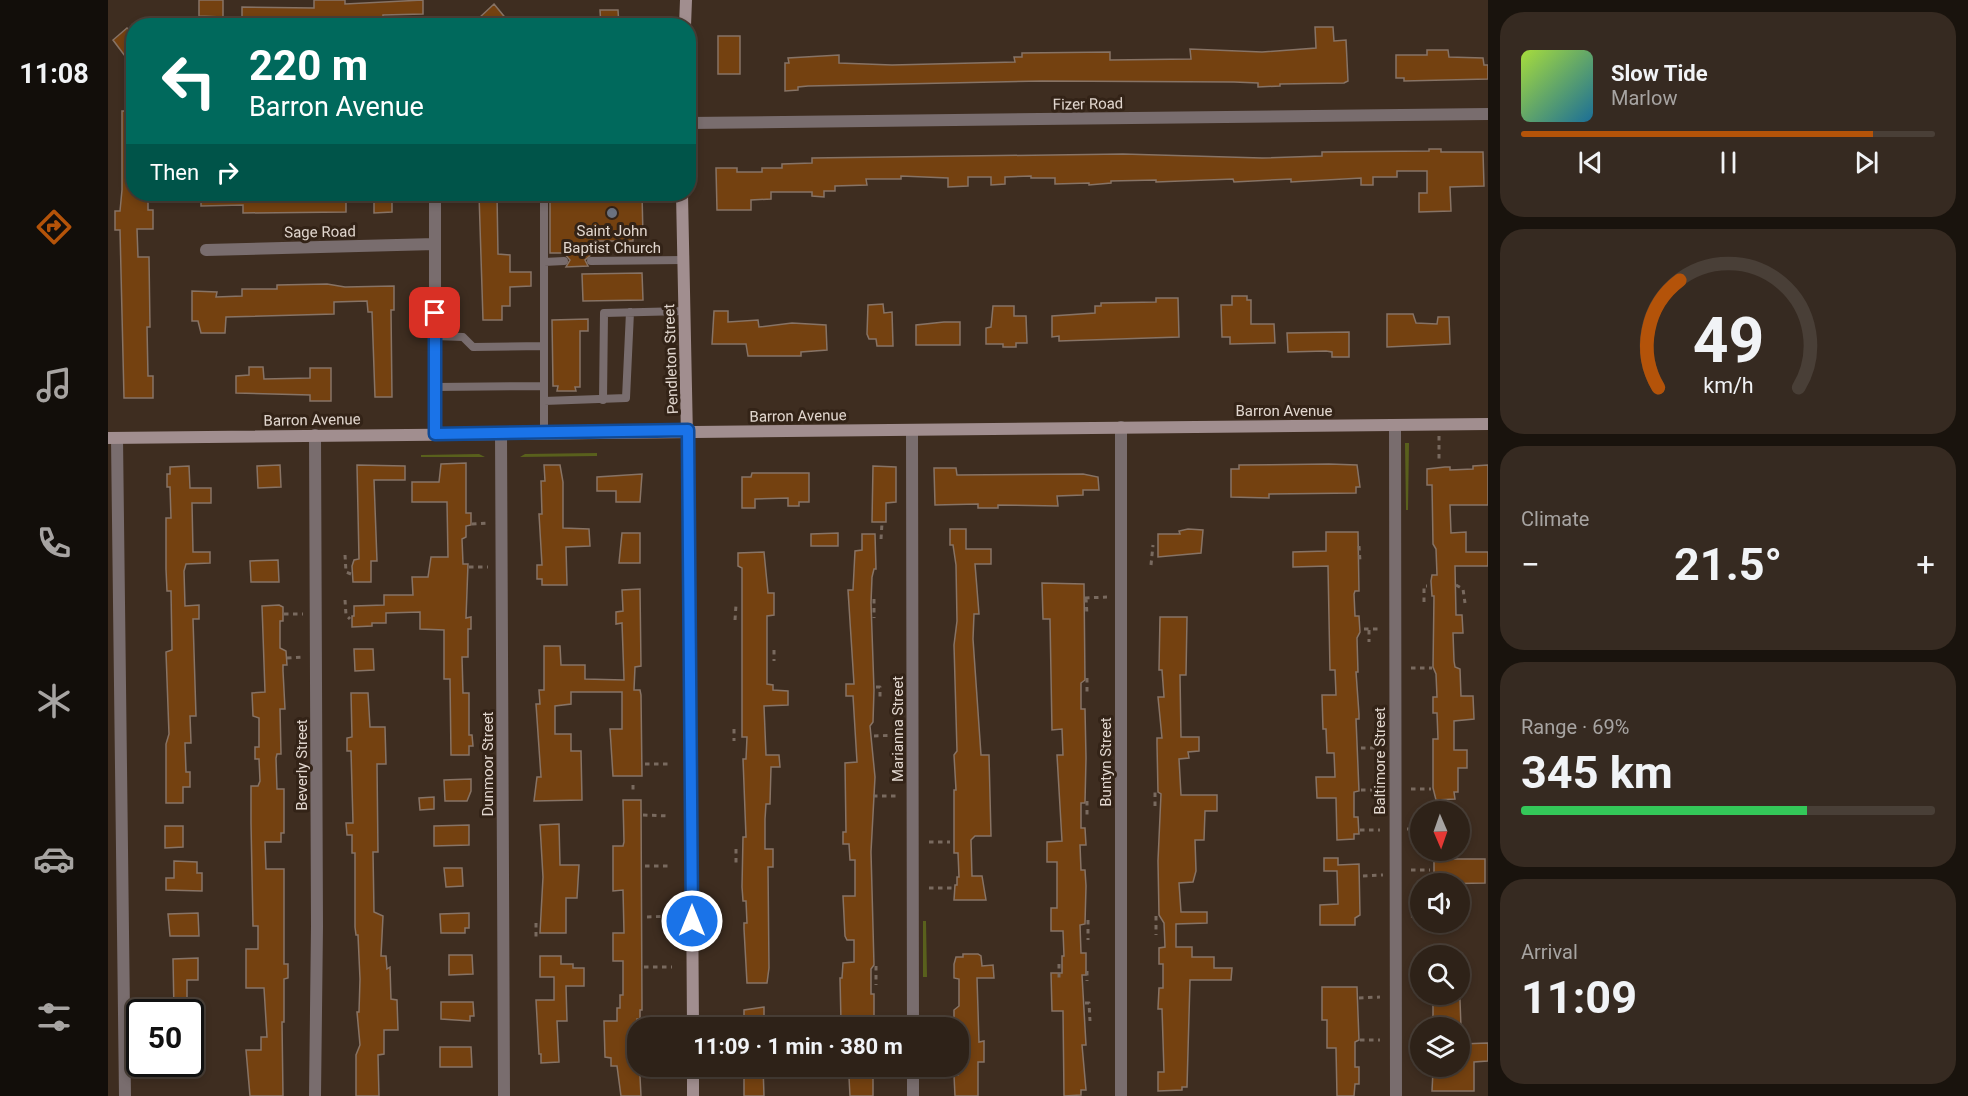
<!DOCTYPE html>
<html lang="en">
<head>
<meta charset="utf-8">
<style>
	body { margin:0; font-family:Roboto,sans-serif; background:#362a21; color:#f1f3f6; height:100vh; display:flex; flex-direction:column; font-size:22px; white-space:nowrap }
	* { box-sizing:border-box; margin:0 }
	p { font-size:20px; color:#a7a4a2 }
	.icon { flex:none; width:33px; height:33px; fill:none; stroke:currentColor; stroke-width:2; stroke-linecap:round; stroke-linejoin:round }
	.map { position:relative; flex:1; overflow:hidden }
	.drawer { display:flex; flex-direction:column; gap:12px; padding:12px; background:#19130d; width:480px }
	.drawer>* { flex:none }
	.hud { position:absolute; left:18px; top:18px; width:570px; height:183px; border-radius:24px; box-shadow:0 3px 9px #0003,0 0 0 2px #493f37; background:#00695c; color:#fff; overflow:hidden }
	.needle { width:39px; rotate:178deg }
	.tools { position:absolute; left:1302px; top:801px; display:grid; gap:12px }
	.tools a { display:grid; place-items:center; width:60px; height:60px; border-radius:50%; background:#2e2218; box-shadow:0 3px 9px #0003,0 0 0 2px #493f37; font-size:30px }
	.speed { position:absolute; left:18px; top:999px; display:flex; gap:12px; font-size:30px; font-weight:700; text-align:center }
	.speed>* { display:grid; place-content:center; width:78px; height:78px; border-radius:50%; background:#2e2218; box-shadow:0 3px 9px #0003,0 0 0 2px #493f37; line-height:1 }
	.speed .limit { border:3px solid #111; border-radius:9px; background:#fff; color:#111 }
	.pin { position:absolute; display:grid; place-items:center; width:51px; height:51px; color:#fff; margin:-26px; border-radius:12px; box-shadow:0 3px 9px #0006 }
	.me { position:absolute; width:66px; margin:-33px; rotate:0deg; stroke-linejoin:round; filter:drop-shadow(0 0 4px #0008) }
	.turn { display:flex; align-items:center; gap:21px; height:126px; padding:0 24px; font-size:27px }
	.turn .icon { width:78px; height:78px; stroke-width:2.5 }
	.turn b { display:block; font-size:42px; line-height:51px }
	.then { display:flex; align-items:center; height:57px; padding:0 24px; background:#0003; gap:12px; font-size:22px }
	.big { font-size:45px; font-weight:700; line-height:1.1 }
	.drawer .tile { flex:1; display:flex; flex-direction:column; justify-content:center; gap:9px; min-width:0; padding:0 21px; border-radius:24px; background:#362a21 }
	.drawer .dial { align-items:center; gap:0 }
	.dial svg { height:156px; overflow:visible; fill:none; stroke:#493f37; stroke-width:7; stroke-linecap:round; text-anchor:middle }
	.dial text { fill:#f1f3f6; stroke:none }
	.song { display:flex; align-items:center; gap:18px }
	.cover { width:72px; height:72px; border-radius:9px; background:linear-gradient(135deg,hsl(80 70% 55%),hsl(200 70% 35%)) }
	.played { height:6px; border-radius:3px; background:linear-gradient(90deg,#b45309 85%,#493f37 85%) }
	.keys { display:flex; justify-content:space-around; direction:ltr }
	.heat { display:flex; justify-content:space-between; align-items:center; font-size:33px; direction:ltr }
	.charge { height:9px; border-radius:4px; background:linear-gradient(90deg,#34c759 69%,#493f37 0) }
	.trip { position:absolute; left:519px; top:1017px; width:342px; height:60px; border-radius:24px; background:#2e2218; box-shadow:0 3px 9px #0003,0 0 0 2px #493f37; font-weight:700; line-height:60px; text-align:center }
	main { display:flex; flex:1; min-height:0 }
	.tab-bar { display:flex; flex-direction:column; width:108px; justify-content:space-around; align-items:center; background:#120e0a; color:#a7a4a2 }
	.tab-bar .icon { width:42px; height:42px }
	.tab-bar .current { color:#b45309 }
	.tab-bar b { font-size:27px; color:#f1f3f6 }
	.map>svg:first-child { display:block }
	.green { fill:#59601c }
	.building { fill:#744110; stroke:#877365; stroke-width:1.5 }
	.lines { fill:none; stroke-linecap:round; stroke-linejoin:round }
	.path { stroke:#796a5f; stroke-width:3; stroke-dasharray:4.5 4.5; stroke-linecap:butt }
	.service { stroke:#796d6e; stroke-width:8 }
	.minor { stroke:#796d6e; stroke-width:12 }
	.secondary { stroke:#a18e8f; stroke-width:12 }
	.route-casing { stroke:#114b97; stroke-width:15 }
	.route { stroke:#1a73e8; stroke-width:10 }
	.worship-dot { fill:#6b7280; stroke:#332317; stroke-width:2 }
	.labels { text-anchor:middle; stroke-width:6; stroke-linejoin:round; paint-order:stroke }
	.street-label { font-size:15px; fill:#e1d6ce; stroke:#332317 }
	.poi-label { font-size:15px; fill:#e1d6ce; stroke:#332317 }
</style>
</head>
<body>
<main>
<nav class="tab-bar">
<b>11:08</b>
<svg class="icon current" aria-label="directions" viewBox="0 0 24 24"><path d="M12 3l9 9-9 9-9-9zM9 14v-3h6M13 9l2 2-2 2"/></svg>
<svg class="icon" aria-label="music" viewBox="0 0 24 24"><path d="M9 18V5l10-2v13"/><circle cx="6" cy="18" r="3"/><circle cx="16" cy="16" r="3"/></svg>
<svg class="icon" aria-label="phone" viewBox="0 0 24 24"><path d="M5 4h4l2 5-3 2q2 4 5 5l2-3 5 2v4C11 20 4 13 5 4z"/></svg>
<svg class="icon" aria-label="climate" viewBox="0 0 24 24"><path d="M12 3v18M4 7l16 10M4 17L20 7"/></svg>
<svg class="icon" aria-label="car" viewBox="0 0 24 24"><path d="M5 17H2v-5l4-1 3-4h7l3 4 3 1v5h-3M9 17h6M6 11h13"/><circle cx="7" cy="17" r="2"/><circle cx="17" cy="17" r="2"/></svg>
<svg class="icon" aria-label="filters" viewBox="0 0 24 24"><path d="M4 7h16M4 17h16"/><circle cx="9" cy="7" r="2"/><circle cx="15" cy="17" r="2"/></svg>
</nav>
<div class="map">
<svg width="1380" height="1096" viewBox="0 0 1380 1096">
	<rect width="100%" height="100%" fill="#3e2d20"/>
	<path class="green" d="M1297 443H1301L1300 510H1298Z
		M489 453V456L412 457 417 454Z
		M371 454 377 457H313V455Z
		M815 921H818L819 977H815Z"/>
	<path class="building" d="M91 0H115V17L91 16Z
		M206 0H237V4L315 0V14L275 15V20L237 21V26H222V23L134 24V7L206 8Z
		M386 4 404 26H377L371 18Z
		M492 10H510L511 26H493Z
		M1207 27H1225L1226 41 1238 40 1240 81 1236 83 1172 84V86L1150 87V83L1126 82 934 81 700 86 690 87V90L677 91V63H681L680 58 731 55V63L784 65 907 62 906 57H914V53L1002 52V60L1083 59 1082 49 1154 52 1208 48Z
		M19 28 26 35V68L5 40Z
		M610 36H632V74H610Z
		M1319 50H1340L1341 57 1375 58 1376 65H1380V79L1296 81V78H1288V55H1319Z
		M14 111H26V194H40V210H45V229H29L30 257H41L42 327H39L40 376H45V398H16L12 230H7V211H12L14 190Z
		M1321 149H1333V152H1375L1376 186 1342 187 1343 211 1311 212V193H1319V171H1289V177H1265V185H1253V178L1183 182V179L1126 182 1125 179 1048 182V180L1003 181V183L981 185V183L947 184V178H923V176L897 177V184L883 185V177H860V186L840 187V178L793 176V179H758L759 185 727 186V191H716V197L704 196V192H663V199L643 200V210H609L608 168H629V172H654V168H674V164L704 163V158L1015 154 1154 158 1214 156V152L1321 151Z
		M93 194H238V212L135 213V205L93 206Z
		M266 194H284V212L266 213Z
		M371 194H389L390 254 402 255V272H423V286L402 287V306H394V320H375Z
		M442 194H534L535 237H525V241H483V255L477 260 480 266 458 267 462 260 456 253H442Z
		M534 273 535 300 475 301 474 274Z
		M219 284 237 287 286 286V310H283L284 397H267L264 312H260L259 301 226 302V314L118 317 117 333H93L90 321H84V291L109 292 108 297 134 296V289H169V285Z
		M1124 296H1139V300H1143V324H1166L1167 343 1122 344V337H1114L1113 305H1124Z
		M1048 298H1070L1071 337 951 341V336L944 337V316L987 313V306H993V303L1048 302Z
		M775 304 776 313 784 312 785 346H769L768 339H761L759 334 760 305Z
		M885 306H906V316H918L919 343H908V347H895V344H878V328L883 327Z
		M606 311H620V322L650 320 651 327 684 323 718 325 719 350 693 352V356H640L638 344H604Z
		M1279 314H1305L1308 323 1329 324 1330 317H1341L1342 344 1279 347Z
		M480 319V331H472V387H467L468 391H449L450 386H445L444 320Z
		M836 322H852V345H808V325Z
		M1241 332V357H1224V352L1218 351 1180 352 1179 333Z
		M141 367H155L156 379 202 378V368H223V401H202V395L128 393V376L141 375Z
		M358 463V513H363V525L358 526V537L354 539 355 564H360L358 618 363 617V629H360V657H354L355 693H361V735H364L365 746H361V755H343L342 679H336V630L312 629V612L278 613V623H264V626L244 627V616H246V606L276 605V595H305L304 577H320L323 557H340L339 502H304V482H331L333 464Z
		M1221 464 1249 465 1252 487H1248V493L1161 494V498L1123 497V469H1131V465Z
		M172 465 173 487 150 488 149 466Z
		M249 465 297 466V480H266L269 561H263V582H245L244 566 246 560 251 559Z
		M436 465H452L455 482V528L481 529 482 546 458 547 459 585H434V579H429V565H434L431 514H434L433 481H437Z
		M1380 465V505H1342L1343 533 1358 532V552H1380V566H1347L1348 615H1354L1355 633H1345L1346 661 1347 667 1352 669 1353 696H1365L1366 719 1346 721V750H1359V768H1350V792H1346L1347 799 1328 800 1325 788V739H1330L1329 713H1325V697H1329L1328 674 1325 667 1326 596H1324L1323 581 1324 575H1329L1328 549 1325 544 1324 485H1319V469L1337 467H1342V470L1365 469V466Z
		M81 466 82 488H103V503H84L85 552H102V563L78 564 76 571 77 606 91 605V619H85L88 716H82L83 743H77L78 772H82V787H75V803H58V744L61 734 58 652 64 650 63 591H59L58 569V518H63L62 487H59V474H62V467Z
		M765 466 788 467V502L778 503V522H764Z
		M826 468H848L849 475 975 474 990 477 991 490H975V495L949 496 950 506 890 505V508H870V504L827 505Z
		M644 473H701V502H691V506H680V498L647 499V508H634V477H643Z
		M534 474 532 502H508V491H489V477Z
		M842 529H858V549H883V564H867L871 614H866L865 639 873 755H881L883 836H867L863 840 864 876H874L878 900H846L847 885H849V877H851L850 853H846V790H848L846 755 849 751 846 645 849 621 848 565 845 545H842Z
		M1080 529 1095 530 1093 553 1050 557V534H1072L1071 531Z
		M1218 532H1250L1251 591H1247L1246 594 1247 616H1251L1252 632 1249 638 1250 672H1248L1251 714V719H1248L1251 791 1246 792V817H1250L1251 834H1246V839L1229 840 1228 798H1209L1208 777H1227L1226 753H1219L1218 729H1215L1214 695H1228L1227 670H1222L1220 566 1185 567V552L1218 551Z
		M514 533H532V563H511Z
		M730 533V546H703V534Z
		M754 534H767L768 569H766L764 577 763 603 766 690 765 722 762 726 767 777 763 852 766 965 763 969V994H766V1020L733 1022 732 978H734L735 963 746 962V940H739L737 936 735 896H747V860H742L741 844H735V832H738L737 763 749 762 745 696H738V684H746L740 590H745L747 551 754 550Z
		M656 552 660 593H666V615L659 616V684L665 685V690L680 691V705L656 706 658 755H671L672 767H663L662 804H658L657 819V849H665V867H660L661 968 659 983H639L636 929V923H639L638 901H635L634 887 635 837H638L635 759H638L639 737H634V568L630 566V553Z
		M170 560 171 582H143L142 561Z
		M934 583 976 584 977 680 973 683V709H977L978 758 977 803H973V828H977L978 845H972L973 870H977L978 886 977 924 972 925 973 953H978V975H974L978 1045H974L978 1090H973V1095L956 1096 955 1011H944L943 973H954V956H956L955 931H943V908H949V862H939V842L954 841 949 755H955L954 729 944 730 942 619H935Z
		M532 589 533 666 527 667 526 690H532L533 695 534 776H505L502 729H514V692H463V704L447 706V734H463V751H473L474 800 426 801 429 777H433L428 704H432L431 690H436V646H452L453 665H477V679L516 680 514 623 508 624V612L515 611 514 590Z
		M171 605 175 607V621H172V648L178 651 179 665H175V671L177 709H172L173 754H169L168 758 169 789H176V833H173V842H157L158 869H176V964H180V978L176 979V1022H174L175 1096H142L138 1050H153V1037H159L156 988H138V949H150V926H145L143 823V786H150L152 781 151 759H147V747H151V718L145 716 144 693 157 692 154 606Z
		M1052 617H1079L1078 675H1072L1073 737H1091V751L1080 752 1081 758 1071 759 1073 795H1109V811H1097L1096 840H1087L1088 871 1085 882 1071 883 1073 912H1099V923L1068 924V947H1084V957H1106V968H1124L1123 980H1082L1079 1087H1074V1090L1050 1091V1072H1056L1054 1009H1050L1051 988H1055V964H1051V948L1057 947 1056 923 1051 915 1050 861 1053 794 1050 792 1049 744V738H1054L1050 697H1056L1054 670H1051Z
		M246 649H265L266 670 247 671Z
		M243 693H260L262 727H277L278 764H269L270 852H265L266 912 275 916 273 956H278L279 969 282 967 283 999 289 1000 290 1030H276V1054L270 1055 271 1096H248V1055L252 1045 249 1012H251L252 979 250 935H248L247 927V853H244V835H239L238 823H245L243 751H239V738L244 737Z
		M363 779V791L359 801H337L336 780Z
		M326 797V809L312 810 311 798Z
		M515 800H533L534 1010H532V1019H529L533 1096H513L509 1066H503V1058L497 1057 496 1021H509V1008H512V995H515V961H505V933H516L515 890 505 891V846H515L516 842Z
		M451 824 452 865H471L469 898H458V933H432L435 877 432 825Z
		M361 825V845L326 846V826Z
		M57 826H75V847L57 848Z
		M1216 858H1230V865L1251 864 1252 915 1247 918V925H1212V905L1230 904 1229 871H1216Z
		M1326 859H1377V883L1326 884Z
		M66 861 89 862V873H94V891L58 890V878H66Z
		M336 868H354L355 886 338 887Z
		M90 913 91 936H62L60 914Z
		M361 913V928H357V933H333L332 914Z
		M855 954H870L873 956 874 966 885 965 886 978H869L871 1042 876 1041V1062H870V1096H847L846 1075H850V1021L846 1022V1010L851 1006V979L846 978V964L848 957H855Z
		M341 955H364L365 974 341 975Z
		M432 956H453V964H465V968H476V986H458L459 1021H449L451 1062 433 1063V1054H431L428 1000H446V977H432Z
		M90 958V980H79V1012H66L65 959Z
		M1214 987H1249L1251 1040 1247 1042V1067H1251V1084H1247L1246 1096H1229L1228 1048H1219V1020H1214Z
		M1325 994H1347V1000H1352L1353 1028H1325Z
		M333 1002H365L366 1016H362V1021L333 1019Z
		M656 1007V1028H636V1010Z
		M1380 1043V1061L1366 1062V1091H1324L1325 1071 1352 1069V1044Z
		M332 1047H363L364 1067H332Z
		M636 1066H655L656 1096H636Z
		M765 1076V1096H742L741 1077Z"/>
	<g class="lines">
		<path class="path" d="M1331 436V461
			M364 524 380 523
			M773 539 774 523
			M1251 546 1252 561
			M237 555 238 572 243 574
			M1043 565 1045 545
			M361 567H380
			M1348 585 1355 589 1357 603
			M977 598 999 597
			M978 598 979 615
			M766 599V618
			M237 600 238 615 242 619
			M1316 602V586H1319
			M176 614H195
			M627 620 628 605
			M1256 629H1272
			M1261 630V642
			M666 650V661
			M179 658 195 657
			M1303 668H1324
			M979 678V696
			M768 687H772V700
			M626 729V741
			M766 736 790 735
			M1253 748H1272
			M537 764H563
			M525 785V793
			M1303 789H1323
			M1253 790H1272
			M765 796H790
			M979 801V819
			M1047 806V790
			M535 815 562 816
			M1299 829H1312
			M1252 830H1272
			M821 842H842
			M628 849V863
			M537 866H563
			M1303 870H1322
			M1255 876 1275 875
			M821 888H845
			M1048 916V935
			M1303 916 1312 917
			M539 917 563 916
			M980 920V940
			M428 923V939
			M951 964V980
			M768 966V985
			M536 967H564
			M979 971V981
			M1251 998 1272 997
			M977 1003H981L982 1021
			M1252 1040H1272
			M1303 1041H1312"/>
		<path class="service" d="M436 194V432
			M483 261 575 260
			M436 262 456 261
			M327 336 355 337 365 347 436 346
			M327 387 436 386
			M495 400 496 313 576 311
			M436 401 518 398 522 312"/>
		<path class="minor" d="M580 123 1380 114
			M98 250 327 244
			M1287 425 1288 1096
			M1013 427V1096
			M804 430 805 1028
			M393 433 396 1096
			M327 434V194
			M9 438 17 1096
			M805 1066V1096
			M207 1096 209 926 207 435"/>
		<path class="secondary" d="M577 26 578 0
			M574 194 582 583 585 1028
			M0 438 1380 424
			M585 1066V1096"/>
	</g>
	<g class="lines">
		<g class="route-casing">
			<path id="route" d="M327 313V434L580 430 584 921"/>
		</g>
		<use href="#route" class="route"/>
	</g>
	<circle class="worship-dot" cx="504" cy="213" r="6"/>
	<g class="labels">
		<g class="street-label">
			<text transform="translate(980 104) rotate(-1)" y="5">Fizer Road</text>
			<text transform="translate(212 232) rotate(-1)" y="5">Sage Road</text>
			<text transform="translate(563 359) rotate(-92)" y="5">Pendleton Street</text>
			<text x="1176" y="416">Barron Avenue</text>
			<text transform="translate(690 416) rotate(-1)" y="5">Barron Avenue</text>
			<text transform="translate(204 420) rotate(-1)" y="5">Barron Avenue</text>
			<text transform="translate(790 729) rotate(-90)" y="5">Marianna Street</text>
			<text transform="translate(1272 761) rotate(-90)" y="5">Baltimore Street</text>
			<text transform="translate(998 762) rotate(-90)" y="5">Buntyn Street</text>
			<text transform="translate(380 764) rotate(-90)" y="5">Dunmoor Street</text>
			<text transform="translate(194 765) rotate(-90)" y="5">Beverly Street</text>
		</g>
		<g class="poi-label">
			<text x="504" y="236">Saint John<tspan x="504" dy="17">Baptist Church</tspan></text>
		</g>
	</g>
</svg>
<div class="tools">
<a><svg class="needle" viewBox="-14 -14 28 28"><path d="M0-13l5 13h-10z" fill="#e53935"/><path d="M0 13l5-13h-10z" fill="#a7a4a2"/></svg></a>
<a><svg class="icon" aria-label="sound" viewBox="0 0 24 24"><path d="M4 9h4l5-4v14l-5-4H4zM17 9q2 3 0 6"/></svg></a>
<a><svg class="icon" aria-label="search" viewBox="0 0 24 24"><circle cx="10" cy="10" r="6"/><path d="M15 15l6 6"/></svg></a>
<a><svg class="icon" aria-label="layers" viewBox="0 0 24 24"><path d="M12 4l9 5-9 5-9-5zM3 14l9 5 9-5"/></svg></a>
</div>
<div class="speed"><div class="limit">50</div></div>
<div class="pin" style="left:327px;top:313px;background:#d93025"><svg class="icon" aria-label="arrive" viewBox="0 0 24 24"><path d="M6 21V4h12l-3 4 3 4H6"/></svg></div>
<svg class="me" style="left:584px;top:921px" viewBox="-20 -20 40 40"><circle r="17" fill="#1a73e8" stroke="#fff" stroke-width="3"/><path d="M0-11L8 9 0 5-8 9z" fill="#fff"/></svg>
<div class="trip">11:09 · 1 min · 380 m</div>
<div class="hud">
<div class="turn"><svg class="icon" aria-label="left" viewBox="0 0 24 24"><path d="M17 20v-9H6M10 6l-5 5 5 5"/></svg><div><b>220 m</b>Barron Avenue</div></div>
<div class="then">Then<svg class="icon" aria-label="right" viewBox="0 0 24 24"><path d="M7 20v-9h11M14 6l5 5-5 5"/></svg></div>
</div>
</div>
<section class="drawer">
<div class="tile">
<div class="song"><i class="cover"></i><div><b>Slow Tide</b><p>Marlow</p></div></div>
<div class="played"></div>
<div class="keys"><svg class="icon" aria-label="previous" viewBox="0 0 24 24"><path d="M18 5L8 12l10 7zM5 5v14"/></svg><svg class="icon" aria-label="pause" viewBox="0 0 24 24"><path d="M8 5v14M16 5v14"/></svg><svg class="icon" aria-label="next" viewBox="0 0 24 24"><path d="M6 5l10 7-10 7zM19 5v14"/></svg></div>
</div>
<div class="tile dial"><svg viewBox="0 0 100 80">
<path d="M14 69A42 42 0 1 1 86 69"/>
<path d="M14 69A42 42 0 0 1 25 14" stroke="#b45309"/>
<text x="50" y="56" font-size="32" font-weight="700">49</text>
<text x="50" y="72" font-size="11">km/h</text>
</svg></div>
<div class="tile"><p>Climate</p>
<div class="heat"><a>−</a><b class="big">21.5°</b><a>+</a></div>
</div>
<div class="tile"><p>Range · 69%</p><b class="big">345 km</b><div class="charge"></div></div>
<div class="tile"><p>Arrival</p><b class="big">11:09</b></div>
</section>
</main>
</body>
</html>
